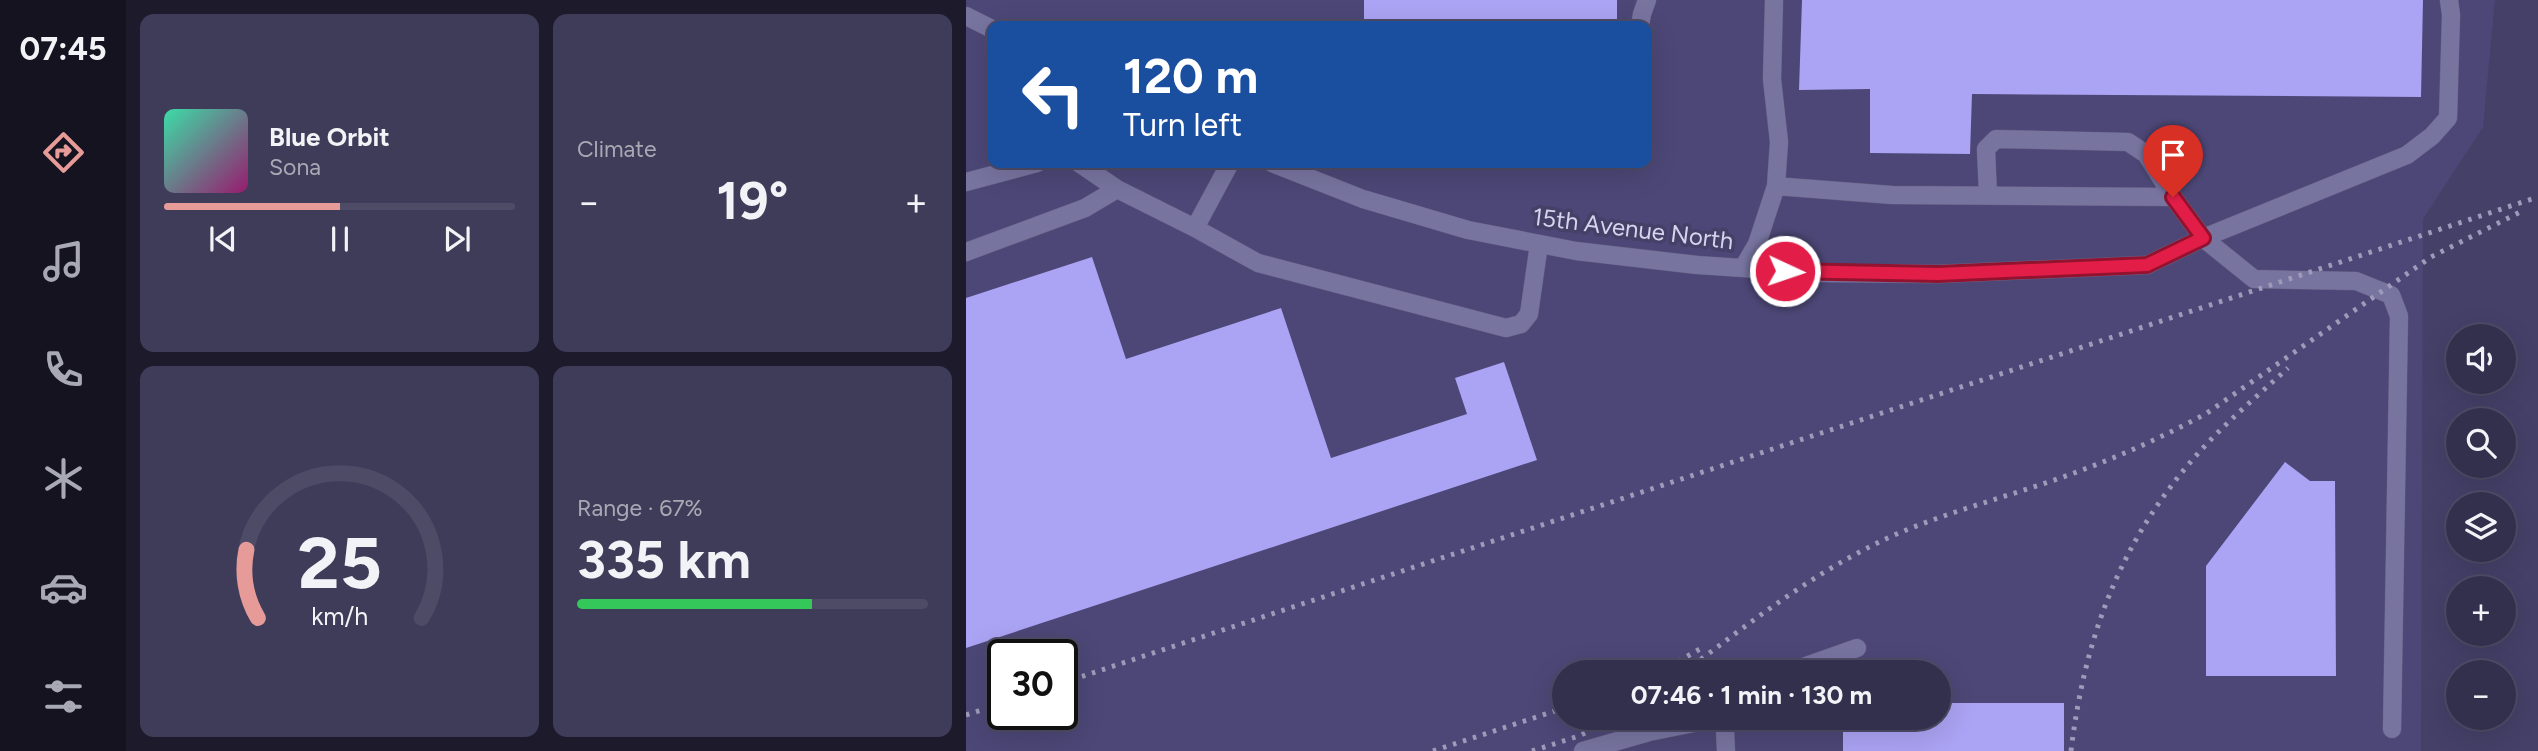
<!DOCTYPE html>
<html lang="en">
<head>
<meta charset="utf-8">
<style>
	body { margin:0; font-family:Figtree,sans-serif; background:#3e3c58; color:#f1f3f6; height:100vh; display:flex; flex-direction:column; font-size:26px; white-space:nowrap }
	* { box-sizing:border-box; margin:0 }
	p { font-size:23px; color:#a9a9b6 }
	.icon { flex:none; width:38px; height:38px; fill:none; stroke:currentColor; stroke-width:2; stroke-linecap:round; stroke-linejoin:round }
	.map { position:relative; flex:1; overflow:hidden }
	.drawer { display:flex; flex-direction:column; gap:14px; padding:14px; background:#1c1a2b; width:840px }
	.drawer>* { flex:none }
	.top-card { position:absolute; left:21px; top:21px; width:665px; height:147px; border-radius:14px; box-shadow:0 7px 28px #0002,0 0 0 2px #4e4b66; background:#1a4fa0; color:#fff; overflow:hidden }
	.controls { position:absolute; left:1480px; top:324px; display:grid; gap:14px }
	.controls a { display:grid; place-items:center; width:70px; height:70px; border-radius:50%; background:#33304e; box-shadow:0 7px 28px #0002,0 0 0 2px #4e4b66; font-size:35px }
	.speed { position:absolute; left:21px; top:639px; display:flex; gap:14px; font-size:35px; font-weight:700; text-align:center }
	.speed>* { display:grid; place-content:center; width:91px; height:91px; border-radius:50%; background:#33304e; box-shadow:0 7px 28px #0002,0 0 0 2px #4e4b66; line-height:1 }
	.speed .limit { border:4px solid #111; border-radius:10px; background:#fff; color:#111 }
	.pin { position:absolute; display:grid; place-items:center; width:60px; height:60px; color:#fff; margin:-72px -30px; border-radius:50% 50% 50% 0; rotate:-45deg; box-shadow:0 0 7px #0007 }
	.pin .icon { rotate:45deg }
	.me { position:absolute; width:77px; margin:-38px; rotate:93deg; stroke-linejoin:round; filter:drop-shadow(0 0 5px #0008) }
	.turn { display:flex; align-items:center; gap:24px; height:147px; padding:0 21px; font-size:32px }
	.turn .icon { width:91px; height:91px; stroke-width:2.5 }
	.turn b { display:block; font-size:49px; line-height:60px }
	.big { font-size:52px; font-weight:700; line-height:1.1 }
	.drawer .card { flex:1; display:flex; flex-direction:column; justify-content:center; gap:10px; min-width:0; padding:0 24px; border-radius:14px; background:#3e3c58 }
	.drawer .dial { align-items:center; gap:0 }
	.dial svg { height:182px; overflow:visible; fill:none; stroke:#4e4b66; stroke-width:7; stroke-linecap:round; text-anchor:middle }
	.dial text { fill:#f1f3f6; stroke:none }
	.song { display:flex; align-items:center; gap:21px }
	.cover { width:84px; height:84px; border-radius:10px; background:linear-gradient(135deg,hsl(160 70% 55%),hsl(320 70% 35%)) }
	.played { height:7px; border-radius:4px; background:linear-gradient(90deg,#e69b98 50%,#4e4b66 50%) }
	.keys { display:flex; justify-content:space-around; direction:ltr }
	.heat { display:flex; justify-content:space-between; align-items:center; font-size:38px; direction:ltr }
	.charge { height:10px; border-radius:5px; background:linear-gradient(90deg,#34c759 67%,#4e4b66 0) }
	.drawer .tiles { flex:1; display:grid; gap:14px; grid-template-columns:repeat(2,1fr) }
	.trip { position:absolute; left:586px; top:660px; width:399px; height:70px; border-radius:35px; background:#33304e; box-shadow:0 7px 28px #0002,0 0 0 2px #4e4b66; font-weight:700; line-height:70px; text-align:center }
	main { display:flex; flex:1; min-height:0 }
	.tabs { display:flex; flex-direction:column; width:126px; justify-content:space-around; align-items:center; background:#14131f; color:#a9a9b6 }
	.tabs .icon { width:49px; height:49px }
	.tabs .selected { color:#e69b98 }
	.tabs b { font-size:32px; color:#f1f3f6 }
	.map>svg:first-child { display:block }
	.built { fill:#4c4776; fill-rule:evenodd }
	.building { fill:#aba3f3 }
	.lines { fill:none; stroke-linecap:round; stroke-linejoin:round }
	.minor-casing { stroke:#625e80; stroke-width:19 }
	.minor { stroke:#7774a0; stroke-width:18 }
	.rail { stroke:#9e9bba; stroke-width:5; stroke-dasharray:3.5 7; stroke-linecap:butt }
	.route-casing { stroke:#92132f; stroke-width:18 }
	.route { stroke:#e11d48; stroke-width:12 }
	.labels { text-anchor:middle; stroke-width:7; stroke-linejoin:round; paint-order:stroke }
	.street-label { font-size:24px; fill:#d6d4ed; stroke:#444068 }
</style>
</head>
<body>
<main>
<nav class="tabs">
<b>07:45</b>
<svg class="icon selected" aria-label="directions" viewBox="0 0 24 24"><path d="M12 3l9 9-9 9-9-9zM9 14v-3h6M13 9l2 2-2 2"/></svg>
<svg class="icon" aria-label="music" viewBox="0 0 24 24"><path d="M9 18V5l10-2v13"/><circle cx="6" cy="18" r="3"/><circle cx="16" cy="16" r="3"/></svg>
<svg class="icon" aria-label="phone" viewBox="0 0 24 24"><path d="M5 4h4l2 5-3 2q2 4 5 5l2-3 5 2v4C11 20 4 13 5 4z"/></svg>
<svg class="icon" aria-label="climate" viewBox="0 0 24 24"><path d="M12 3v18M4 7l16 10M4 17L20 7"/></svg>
<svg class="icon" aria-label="car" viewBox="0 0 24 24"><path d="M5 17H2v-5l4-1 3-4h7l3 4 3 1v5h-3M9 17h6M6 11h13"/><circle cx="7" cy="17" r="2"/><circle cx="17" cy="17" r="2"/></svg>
<svg class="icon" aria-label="filters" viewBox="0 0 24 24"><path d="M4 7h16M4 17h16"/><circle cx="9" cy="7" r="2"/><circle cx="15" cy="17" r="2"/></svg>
</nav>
<section class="drawer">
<div class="tiles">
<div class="card">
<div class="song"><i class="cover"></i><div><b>Blue Orbit</b><p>Sona</p></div></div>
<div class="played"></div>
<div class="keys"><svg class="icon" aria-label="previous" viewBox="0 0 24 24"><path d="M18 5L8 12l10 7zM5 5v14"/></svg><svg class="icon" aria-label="pause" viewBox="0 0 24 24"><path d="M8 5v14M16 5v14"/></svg><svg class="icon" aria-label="next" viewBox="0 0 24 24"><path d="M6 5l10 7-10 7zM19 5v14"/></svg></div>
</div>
<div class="card"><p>Climate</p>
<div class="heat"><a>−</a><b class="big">19°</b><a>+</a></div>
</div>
<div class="card dial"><svg viewBox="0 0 100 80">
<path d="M14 69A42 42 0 1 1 86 69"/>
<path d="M14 69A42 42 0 0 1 9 39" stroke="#e69b98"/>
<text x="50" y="56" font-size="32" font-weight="700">25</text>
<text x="50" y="72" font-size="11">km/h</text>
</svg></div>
<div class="card"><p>Range · 67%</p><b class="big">335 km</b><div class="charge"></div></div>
</div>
</section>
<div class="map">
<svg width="1572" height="751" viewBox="0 0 1572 751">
	<rect width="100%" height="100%" fill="#444068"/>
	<path class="built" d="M0 0H1529L1517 127 1457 219 1455 751H0ZM26 26H681V163H26ZM37 654H96V714H37ZM598 672H973V718H598Z"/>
	<path class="building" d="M398 0H651V26H398Z
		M836 0H1457L1455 97 1006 94 1004 154 904 153V89L833 90Z
		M126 257 160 359 315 308 365 458 501 414 489 378 538 362 571 460 0 648V298Z
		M1319 462 1344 481H1369L1370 676H1240V566Z
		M973 703H1098V751H877V718H973Z"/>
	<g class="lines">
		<g class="minor-casing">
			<path id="minor" d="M808 0 806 79 813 142 810 186 926 195 1207 197
				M0 16 26 29
				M674 26 676 14 681 0
				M113 163 151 189 229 228 264 163
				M306 163 397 199 502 230 610 251 731 265 851 273 972 274 1181 265 1237 238 1288 279 1390 281 1425 295 1433 316 1426 729
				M0 182 71 163
				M1022 195 1020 149 1030 139 1162 142 1180 154 1207 197 1237 238 1441 155 1466 136 1482 118 1485 15 1483 0
				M229 228 292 263 540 328 555 324 563 314 573 244
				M0 252 119 208 151 189
				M777 268 791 244 810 186
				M823 672 891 648
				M617 751 683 732 753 718
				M760 751 759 730 766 718"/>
		</g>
		<use href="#minor" class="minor"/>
		<path class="rail" d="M694 672 739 646
			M718 672C785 622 849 571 926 536 988 509 1053 494 1116 470 1159 454 1201 435 1241 413L1465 257 1556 211
			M96 683 1572 197
			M0 715 37 703
			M467 751 598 708
			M566 751 613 736 650 718
			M1105 751C1118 643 1151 549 1222 465 1252 429 1288 399 1322 368"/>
	</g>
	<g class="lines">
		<g class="route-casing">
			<path id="route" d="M819 271 972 274 1181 265 1237 238 1207 197"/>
		</g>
		<use href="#route" class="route"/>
	</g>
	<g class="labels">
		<g class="street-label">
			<text transform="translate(667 229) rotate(7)" y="8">15th Avenue North</text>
		</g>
	</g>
</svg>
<div class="controls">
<a><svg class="icon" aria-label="sound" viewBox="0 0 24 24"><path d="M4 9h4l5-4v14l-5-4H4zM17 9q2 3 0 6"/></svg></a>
<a><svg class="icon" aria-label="search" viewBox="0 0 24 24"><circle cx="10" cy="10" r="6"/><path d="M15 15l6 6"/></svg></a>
<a><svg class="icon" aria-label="layers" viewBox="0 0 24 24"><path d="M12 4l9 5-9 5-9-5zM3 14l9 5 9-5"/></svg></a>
<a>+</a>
<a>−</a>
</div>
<div class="speed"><div class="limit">30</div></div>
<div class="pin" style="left:1207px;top:197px;background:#d93025"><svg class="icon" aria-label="arrive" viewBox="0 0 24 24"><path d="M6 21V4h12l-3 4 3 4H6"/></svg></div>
<svg class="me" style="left:819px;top:271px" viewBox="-20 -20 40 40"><circle r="17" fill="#e11d48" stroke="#fff" stroke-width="3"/><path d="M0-11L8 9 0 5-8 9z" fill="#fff"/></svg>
<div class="trip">07:46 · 1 min · 130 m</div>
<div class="top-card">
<div class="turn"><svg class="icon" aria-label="left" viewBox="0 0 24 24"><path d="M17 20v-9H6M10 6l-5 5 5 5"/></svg><div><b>120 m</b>Turn left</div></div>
</div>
</div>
</main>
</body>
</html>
